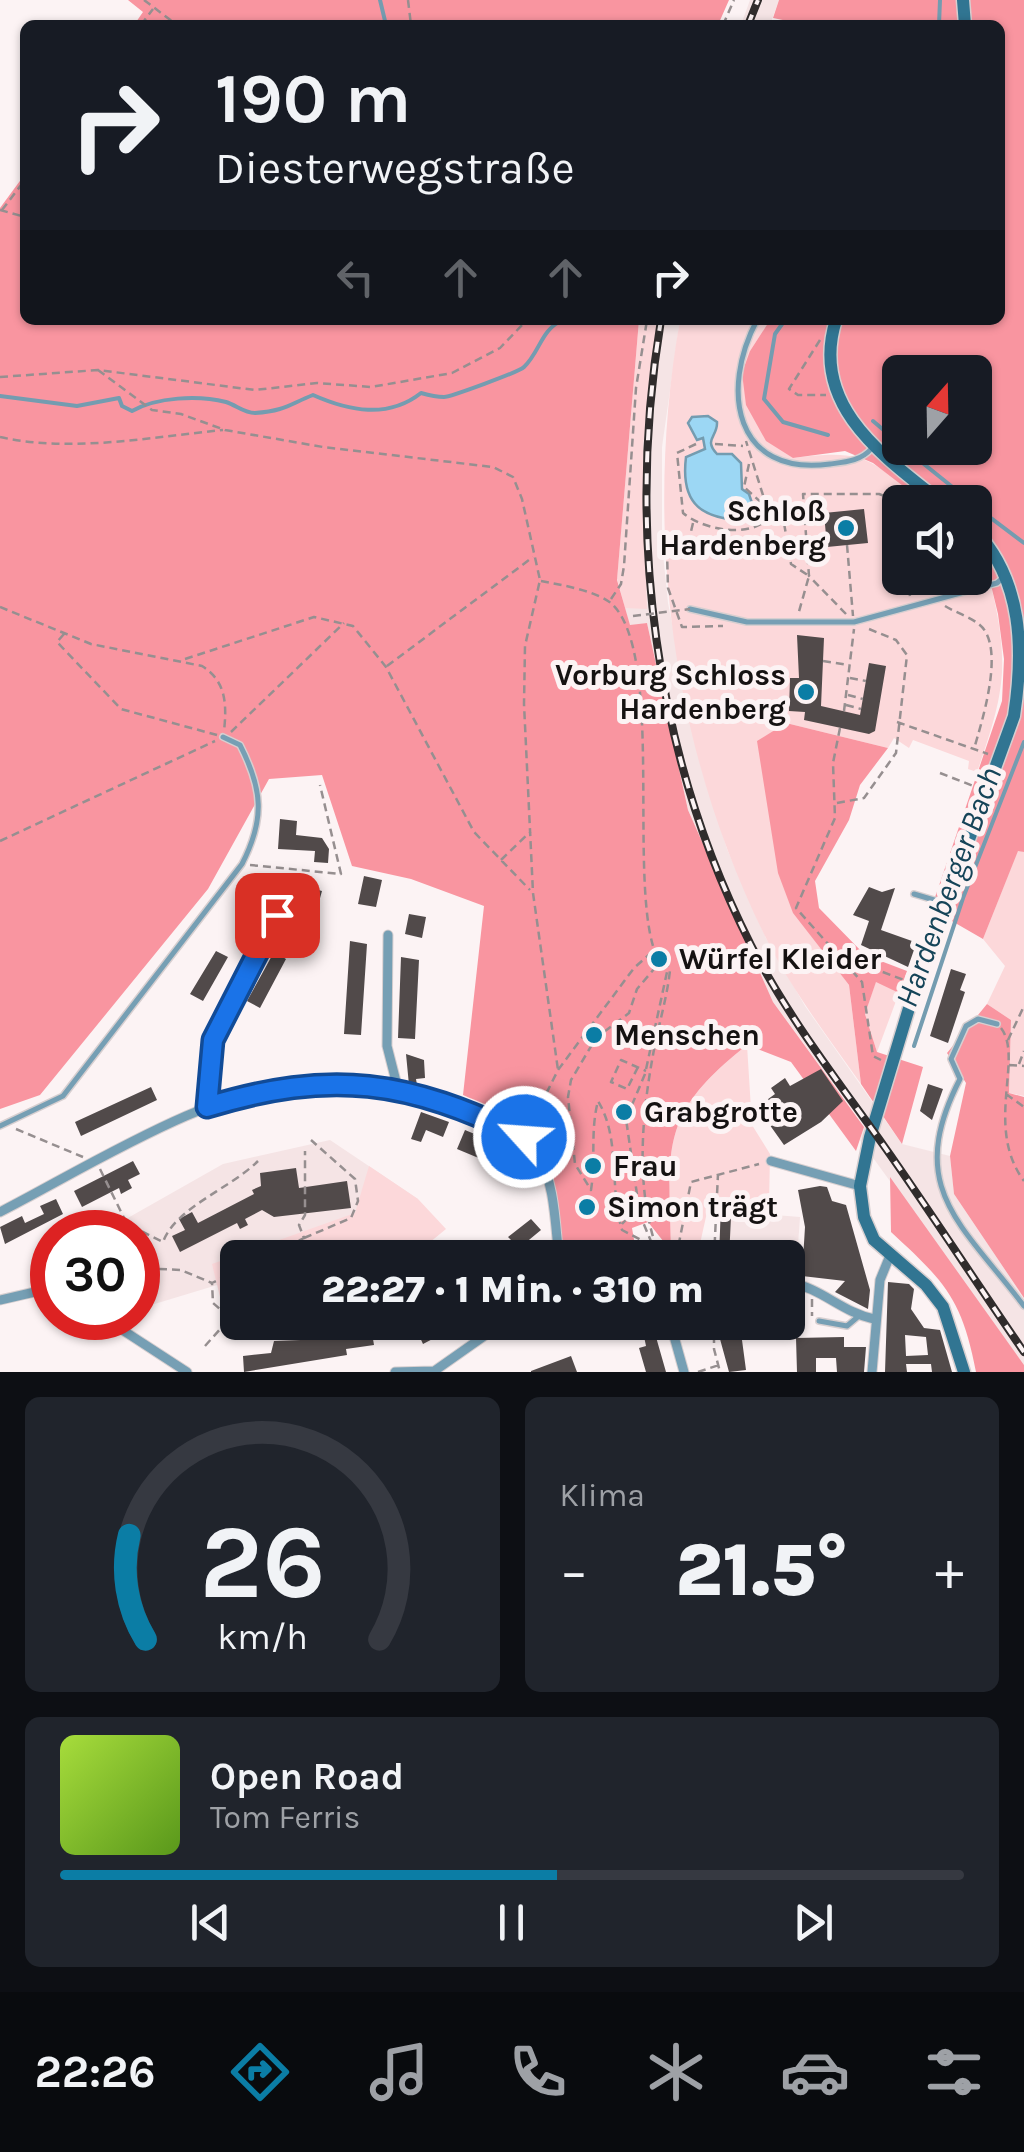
<!DOCTYPE html>
<html lang="de">
<head>
<meta charset="utf-8">
<style>
	body { margin:0; font-family:Karla,sans-serif; background:#20242c; color:#f1f3f6; height:100vh; display:flex; flex-direction:column; font-size:38px; white-space:nowrap }
	* { box-sizing:border-box; margin:0 }
	p { font-size:32px; color:#9ea1a6 }
	.icon { flex:none; width:55px; height:55px; fill:none; stroke:currentColor; stroke-width:2; stroke-linecap:round; stroke-linejoin:round }
	.map { position:relative; height:1372px; overflow:hidden }
	.side { display:flex; flex-direction:column; gap:25px; padding:25px; background:#0d0f14; flex:1 }
	.side>* { flex:none }
	.banner { position:absolute; left:20px; top:20px; width:985px; height:305px; border-radius:15px; box-shadow:0 2px 8px #0004; background:#171b24; color:#f1f3f6; overflow:hidden }
	.needle { width:65px; rotate:20deg }
	.buttons { position:absolute; left:882px; top:355px; display:grid; gap:20px }
	.buttons a { display:grid; place-items:center; width:110px; height:110px; border-radius:15px; background:#171b24; box-shadow:0 2px 8px #0004; font-size:50px }
	.speed { position:absolute; left:30px; top:1210px; display:flex; gap:20px; font-size:50px; font-weight:700; text-align:center }
	.speed>* { display:grid; place-content:center; width:130px; height:130px; border-radius:50%; background:#171b24; box-shadow:0 2px 8px #0004; line-height:1 }
	.speed .limit { border:15px solid #d22; background:#fff; color:#111 }
	.pin { position:absolute; display:grid; place-items:center; width:85px; height:85px; color:#fff; margin:-42px; border-radius:20px; box-shadow:0 5px 15px #0006 }
	.me { position:absolute; width:110px; margin:-55px; rotate:296deg; stroke-linejoin:round; filter:drop-shadow(0 0 8px #0008) }
	.turn { display:flex; align-items:center; gap:35px; height:210px; padding:0 30px; font-size:45px }
	.turn .icon { width:130px; height:130px; stroke-width:2.5 }
	.turn b { display:block; font-size:70px; line-height:85px }
	.lanes { display:flex; align-items:center; height:95px; padding:0 30px; background:#0003; justify-content:center; gap:50px; direction:ltr }
	.lanes .off { opacity:.35 }
	.big { font-size:75px; font-weight:800; line-height:1.1 }
	.side .card { flex:1; display:flex; flex-direction:column; justify-content:center; gap:15px; min-width:0; padding:0 35px; border-radius:15px; background:#20242c }
	.side .dial { align-items:center; gap:0 }
	.dial svg { height:260px; overflow:visible; fill:none; stroke:#363941; stroke-width:7; stroke-linecap:round; text-anchor:middle }
	.dial text { fill:#f1f3f6; stroke:none }
	.song { display:flex; align-items:center; gap:30px }
	.cover { width:120px; height:120px; border-radius:15px; background:linear-gradient(135deg,hsl(80 70% 55%),hsl(90 70% 35%)) }
	.played { height:10px; border-radius:5px; background:linear-gradient(90deg,#0b7da5 55%,#363941 55%) }
	.keys { display:flex; justify-content:space-around; direction:ltr }
	.heat { display:flex; justify-content:space-between; align-items:center; font-size:55px; direction:ltr }
	.side .tiles { flex:1; display:grid; gap:25px; grid-template-columns:1fr 1fr }
	.card:last-child { grid-column:span 2 }
	.trip { position:absolute; left:220px; top:1240px; width:585px; height:100px; border-radius:15px; background:#171b24; box-shadow:0 2px 8px #0004; font-weight:800; line-height:100px; text-align:center }
	.menu { display:flex; height:160px; justify-content:space-around; align-items:center; background:#090b0e; color:#9ea1a6 }
	.menu .icon { width:70px; height:70px }
	.menu .on { color:#0b7da5 }
	.menu b { font-size:45px; color:#f1f3f6 }
	.map>svg:first-child { display:block }
	.built { fill:#f5e4e5 }
	.green { fill:#fcd8da }
	.forest { fill:#f995a0; fill-rule:evenodd }
	.water { fill:#9cd7f4; stroke:#749cb0; stroke-width:2.5 }
	.lines { fill:none; stroke-linecap:round; stroke-linejoin:round }
	.stream { stroke:#749cb0; stroke-width:4 }
	.building { fill:#514a4a; fill-rule:evenodd }
	.service-casing { stroke:#d7cfd0; stroke-width:8 }
	.minor-casing { stroke:#d7cfd0; stroke-width:11 }
	.secondary-casing { stroke:#d7cfd0; stroke-width:15 }
	.path { stroke:#968f90; stroke-width:2.5; stroke-dasharray:8 5; stroke-linecap:butt }
	.service { stroke:#769fb4; stroke-width:5 }
	.minor { stroke:#769fb4; stroke-width:9 }
	.secondary { stroke:#317592; stroke-width:12 }
	.rail-casing { stroke:#302c2c; stroke-width:8 }
	.rail { stroke:#fcf3f4; stroke-width:4; stroke-dasharray:11; stroke-linecap:butt }
	.path-bridge { stroke:#968f90; stroke-width:2.5; stroke-dasharray:8 5; stroke-linecap:butt }
	.route-casing { stroke:#114b97; stroke-width:25 }
	.route { stroke:#1a73e8; stroke-width:18 }
	.poi-dot { fill:#0b7da5; stroke:#fcf3f4; stroke-width:4 }
	.labels { text-anchor:middle; stroke-width:10; stroke-linejoin:round; paint-order:stroke }
	.poi-label { font-size:30px; font-weight:bold; fill:#151212; stroke:#fcf3f4; text-anchor:start }
	.water-label { font-size:32px; font-style:italic; fill:#154458; stroke:#fcf3f4 }
</style>
</head>
<body>
<div class="map">
<svg width="1024" height="1372" viewBox="0 0 1024 1372">
	<rect width="100%" height="100%" fill="#fcf3f4"/>
	<path class="built" d="M750 0H779L770 25H741Z
		M658 320H680L662 447V544L668 603 699 758 727 849 766 938 805 1006 902 1144 950 1156 954 1194 1024 1298V1365L860 1140 864 1126 773 1002 688 810 647 623 630 626 625 608H647L643 446Z
		M330 1140 418 1199 238 1258 237 1279 138 1309V1232H103L223 1164Z
		M721 1204H769L775 1215 800 1217 796 1274 788 1273V1258H719Z"/>
	<path class="green" d="M639 320H658L643 446 647 609 625 608 617 579Z
		M680 320H770L750 351 793 458C867 449 867 458 924 502H900V578H950L953 588 989 577C1010 663 1006 689 977 772L968 769 969 761 913 740 909 748 894 738 888 748 786 723 794 913 849 985 861 1084C827 1036 791 989 765 936 671 746 643 528 680 320Z
		M1018 850 1024 852V1096L1009 1093 1011 1020 987 1004 1005 966 983 939Z
		M876 981 899 993 877 1052 865 1014Z
		M747 1045 752 1125 770 1154 769 1204 708 1208 697 1257H681L671 1251C669 1147 658 1115 747 1045Z
		M369 1166 418 1199 446 1229 412 1257 238 1258 237 1296 220 1297 212 1264 355 1213Z"/>
	<path class="forest" d="M128 0H729L718 25H134L143 12Z
		M779 0H1024V852L1018 851 983 939 931 909 1002 701 1004 659 998 614 989 577 975 549V502H924L873 463 845 451 793 458 766 441 746 405 742 373 750 351 770 320H1000V25H807L773 18ZM900 372H975V448H900Z
		M25 174V320H639L617 580 630 625 647 623 688 810 773 1002 864 1127 856 1151 791 1062 747 1045C658 1115 669 1147 671 1251L648 1222 632 1228 637 1257H567C553 1221 544 1137 514 1118 499 1109 479 1102 463 1095L484 906 411 879 352 866 322 775 269 779 208 889 40 1095 0 1109V208Z
		M786 723 888 748 860 785 849 820 815 881 819 908 865 955 907 971 899 993 876 982 865 1014 877 1052 923 1067 902 1144 861 1084 849 985 793 913 778 873 757 741Z
		M987 1004 1011 1020 1009 1093 1024 1097V1298L954 1194 950 1156 966 1083 947 1053Z
		M890 1177 1024 1365V1372H976C962 1298 944 1281 891 1232Z"/>
	<path class="water" d="M708 416 717 422C718 437 703 439 717 454H732L741 463 742 489 749 494 754 509 748 521C703 519 680 506 686 457L705 449 703 438 697 440 688 423 692 417Z"/>
	<g class="lines">
		<path class="stream" d="M380 0 386 25
			M939 25 940 0
			M785 320 775 334 764 399 783 422 828 435
			M0 396 77 406 119 398 122 406 132 411C157 397 198 395 226 402 236 405 244 413 255 413 285 411 290 404 313 395 349 411 388 419 421 393 428 395 437 397 444 397 450 397 519 372 524 367 540 352 541 329 563 320
			M873 421 900 444
			M904 448 971 502
			M975 506 1024 543
			M914 1046 963 898 1024 742"/>
	</g>
	<path class="building" d="M864 509 868 543 827 547 824 513Z
		M797 635 824 638 821 706 860 715 869 663 886 666 875 731 869 734 804 720 805 712 789 711 790 678H799Z
		M280 819 297 821 296 835 322 838 329 849 328 863 314 862 315 851 278 849Z
		M364 876 382 880 376 907 358 904Z
		M304 886 322 891 317 909 299 905Z
		M869 887 882 892 895 888 881 930 912 941 910 946 915 947 908 967 861 945 869 921 853 915Z
		M409 914 426 917 422 938 405 934Z
		M350 941 367 944 361 1035 344 1034Z
		M216 951 228 957 203 1001 190 994Z
		M274 952 286 959 260 1008 247 1001Z
		M401 957 419 960 415 1039 398 1038Z
		M951 969 966 974 960 990 965 992 948 1043 930 1036Z
		M406 1054 424 1060 425 1078 416 1079 417 1085H409Z
		M821 1069 843 1101 821 1122 784 1145 757 1107 775 1094 771 1088 785 1078 790 1086Z
		M928 1084 943 1089 932 1120 920 1111Z
		M151 1087 157 1100 81 1136 75 1122Z
		M421 1112 449 1122 443 1137 426 1130 421 1142 411 1139Z
		M465 1130 489 1140 481 1159 457 1149Z
		M133 1161 140 1174 128 1180 132 1188 121 1194 119 1188 82 1207 74 1191Z
		M296 1168 299 1188 347 1181 351 1208 274 1217 262 1210 245 1219 248 1225 240 1229 237 1223 180 1252 172 1236 185 1230 179 1219 192 1212 198 1223 254 1194 252 1190 261 1186 260 1173Z
		M820 1186 827 1187 832 1201 846 1205 870 1290 868 1309 835 1292 845 1281 802 1276 805 1227 798 1190Z
		M56 1199 63 1214 5 1244 0 1227 22 1216 25 1223 44 1214 40 1206Z
		M742 1202 763 1204V1215L731 1217 729 1258H719L721 1204Z
		M531 1219 541 1230 507 1258H487L512 1241 508 1237Z
		M888 1282 909 1284 914 1289 911 1309 924 1328 940 1330 952 1372H932L931 1364H906L907 1372H885ZM905 1335 926 1337 928 1355 906 1356Z
		M428 1322H436L442 1334 423 1344 416 1329Z
		M641 1322H662L663 1328 654 1330 666 1372H646L639 1348 646 1346Z
		M734 1323H754L742 1340 746 1370 729 1372 720 1339Z
		M371 1327 374 1345 346 1349 347 1355 244 1372 243 1356 271 1353 274 1341 327 1339V1335Z
		M844 1337V1347H866L864 1372H837L836 1358H816V1372H797L796 1338Z
		M571 1356 577 1372H531V1371Z"/>
	<g class="lines">
		<g class="service-casing">
			<path id="service" d="M757 320C720 390 734 477 830 464 846 462 861 461 872 448
				M690 609 747 622H854L997 583 1004 577
				M914 894 944 903
				M997 1024 978 1019 966 1026 951 1059 960 1079C904 1188 961 1223 1024 1306
				M0 1126 63 1096 242 864C265 819 263 790 240 745L223 737
				M819 1321 847 1326 860 1315"/>
		</g>
		<g class="minor-casing">
			<path id="minor" d="M388 935 387 1046 399 1093
				M207 1107 213 1040 277 915
				M771 1161 860 1186
				M0 1212C86 1168 217 1084 313 1082 358 1082 403 1093 447 1104 476 1112 522 1126 538 1154 555 1184 555 1224 559 1258
				M788 1282C822 1288 841 1312 874 1319
				M0 1300 52 1288
				M104 1318 187 1372
				M670 1322 684 1372
				M395 1372 434 1371
				M433 1372 504 1322
				M872 1372 880 1280 889 1258"/>
		</g>
		<g class="secondary-casing">
			<path id="secondary" d="M963 0 965 25
				M836 320C809 405 883 456 941 502
				M964 1372 943 1307 926 1285 874 1240 864 1217 860 1186 870 1137 916 985 1014 716C1024 650 1023 581 975 530"/>
		</g>
		<path class="path" d="M144 0 177 25
			M408 0 411 25
			M141 25 153 9
			M723 25 734 0
			M0 210 25 217
			M2 210 25 180
			M820 340 789 389 798 395H826
			M98 370 152 410 181 414 225 430 323 447 493 467 513 477 522 499 540 580 525 646 524 704 533 893 558 1070
			M0 377 98 370 255 390 317 383 371 387 452 373 500 348 527 320
			M0 437C70 453 152 437 223 430
			M696 444 677 453 683 513C702 529 744 537 764 522L767 508 746 441
			M715 444 743 446
			M749 464 744 487 784 523 791 564 809 576 798 615
			M959 502H960
			M693 523 689 540 667 552 668 588 682 627 723 626
			M847 545 853 616
			M906 578 910 596
			M541 581C561 585 599 591 613 605 663 656 630 867 653 946 655 955 666 961 670 970 667 999 658 1026 653 1055 641 1120 635 1195 660 1257
			M926 594 927 578
			M611 599 621 584 624 566 636 388 647 320
			M945 606C956 613 978 619 985 631 1002 658 982 721 974 749
			M0 607 91 644 202 666C226 681 227 704 224 731
			M846 614 809 576 803 494H879L887 497 900 540
			M64 634 57 642 121 709 217 735
			M185 659 314 617 353 626 386 667 474 832 530 890
			M823 661 849 665
			M387 666 533 557
			M850 678 866 681
			M848 695 863 699
			M846 705 861 709
			M844 711 854 629
			M897 722 988 754
			M840 728 833 763 835 818 796 908 862 982 873 1056 881 1060
			M231 732 344 623
			M940 773 976 787
			M837 803 864 798 896 753 907 655 896 640 869 629
			M0 841 215 741
			M501 860 531 831
			M250 865 341 874 320 785
			M283 906 296 871
			M834 954 907 981
			M1001 1028C1024 1058 984 1127 1024 1181
			M1008 1040 1024 1006
			M1019 1064 1024 1051
			M1009 1065 1024 1066
			M638 1067 627 1089 611 1082 621 1060 646 1071
			M1006 1094 1024 1107
			M529 1128 558 1070 634 968 652 952
			M16 1129 83 1157
			M100 1169 127 1224 163 1242C176 1207 230 1189 258 1161
			M622 1224 637 1208
			M304 1238 351 1218 358 1201 355 1179 311 1140
			M651 1245 622 1230C609 1188 621 1139 598 1101 590 1132 596 1159 591 1190L575 1164 568 1097 571 1080 596 1038 629 1013 637 989 660 962 667 972 645 1074 626 1119 640 1215 658 1258
			M264 1258 304 1238 299 1225 305 1215V1151
			M676 1258 691 1182 759 1164
			M714 1258 718 1174
			M159 1269 181 1270 212 1283 238 1270
			M812 1299V1316
			M714 1322V1349L720 1372
			M205 1346 230 1318 213 1303 212 1283
			M698 1372 719 1365"/>
		<use href="#service" class="service"/>
		<use href="#minor" class="minor"/>
		<use href="#secondary" class="secondary"/>
		<g class="rail-casing">
			<path id="rail" d="M748 25 758 0
				M661 320C626 531 654 754 751 945 787 1016 838 1081 884 1146 932 1214 977 1284 1024 1352"/>
		</g>
		<use href="#rail" class="rail"/>
		<path class="path-bridge" d="M633 616 690 609"/>
	</g>
	<g class="lines">
		<g class="route-casing">
			<path id="route" d="M277 915 213 1040 207 1107C332 1069 407 1080 524 1137"/>
		</g>
		<use href="#route" class="route"/>
	</g>
	<g class="poi-dot">
		<circle cx="846" cy="528" r="10"/>
		<circle cx="806" cy="692" r="10"/>
		<circle cx="659" cy="959" r="10"/>
		<circle cx="594" cy="1035" r="10"/>
		<circle cx="624" cy="1112" r="10"/>
		<circle cx="593" cy="1166" r="10"/>
		<circle cx="587" cy="1207" r="10"/>
	</g>
	<g class="labels">
		<g class="poi-label">
			<text x="826" y="521" text-anchor="end">Schloß<tspan x="826" dy="34">Hardenberg</tspan></text>
			<text x="786" y="685" text-anchor="end">Vorburg Schloss<tspan x="786" dy="34">Hardenberg</tspan></text>
			<text x="679" y="969">Würfel Kleider</text>
			<text x="614" y="1045">Menschen</text>
			<text x="644" y="1122">Grabgrotte</text>
			<text x="613" y="1176">Frau</text>
			<text x="607" y="1217">Simon trägt</text>
		</g>
		<g class="water-label">
			<text transform="translate(948 887) rotate(-70)" y="11">Hardenberger Bach</text>
		</g>
	</g>
</svg>
<div class="buttons">
<a><svg class="needle" viewBox="-14 -14 28 28"><path d="M0-13l5 13h-10z" fill="#e53935"/><path d="M0 13l5-13h-10z" fill="#9ea1a6"/></svg></a>
<a><svg class="icon" aria-label="sound" viewBox="0 0 24 24"><path d="M4 9h4l5-4v14l-5-4H4zM17 9q2 3 0 6"/></svg></a>
</div>
<div class="speed"><div class="limit">30</div></div>
<div class="pin" style="left:277px;top:915px;background:#d93025"><svg class="icon" aria-label="arrive" viewBox="0 0 24 24"><path d="M6 21V4h12l-3 4 3 4H6"/></svg></div>
<svg class="me" style="left:524px;top:1137px" viewBox="-20 -20 40 40"><circle r="17" fill="#1a73e8" stroke="#fff" stroke-width="3"/><path d="M0-11L8 9 0 5-8 9z" fill="#fff"/></svg>
<div class="trip">22:27 · 1 Min. · 310 m</div>
<div class="banner">
<div class="turn"><svg class="icon" aria-label="right" viewBox="0 0 24 24"><path d="M7 20v-9h11M14 6l5 5-5 5"/></svg><div><b>190 m</b>Diesterwegstraße</div></div>
<div class="lanes"><svg class="icon off" aria-label="left" viewBox="0 0 24 24"><path d="M17 20v-9H6M10 6l-5 5 5 5"/></svg><svg class="icon off" aria-label="ahead" viewBox="0 0 24 24"><path d="M12 20V5M6 11l6-6 6 6"/></svg><svg class="icon off" aria-label="ahead" viewBox="0 0 24 24"><path d="M12 20V5M6 11l6-6 6 6"/></svg><svg class="icon" aria-label="right" viewBox="0 0 24 24"><path d="M7 20v-9h11M14 6l5 5-5 5"/></svg></div>
</div>
</div>
<section class="side">
<div class="tiles">
<div class="card dial"><svg viewBox="0 0 100 80">
<path d="M14 69A42 42 0 1 1 86 69"/>
<path d="M14 69A42 42 0 0 1 9 37" stroke="#0b7da5"/>
<text x="50" y="56" font-size="32" font-weight="700">26</text>
<text x="50" y="72" font-size="11">km/h</text>
</svg></div>
<div class="card"><p>Klima</p>
<div class="heat"><a>−</a><b class="big">21.5°</b><a>+</a></div>
</div>
<div class="card">
<div class="song"><i class="cover"></i><div><b>Open Road</b><p>Tom Ferris</p></div></div>
<div class="played"></div>
<div class="keys"><svg class="icon" aria-label="previous" viewBox="0 0 24 24"><path d="M18 5L8 12l10 7zM5 5v14"/></svg><svg class="icon" aria-label="pause" viewBox="0 0 24 24"><path d="M8 5v14M16 5v14"/></svg><svg class="icon" aria-label="next" viewBox="0 0 24 24"><path d="M6 5l10 7-10 7zM19 5v14"/></svg></div>
</div>
</div>
</section>
<nav class="menu">
<b>22:26</b>
<svg class="icon on" aria-label="directions" viewBox="0 0 24 24"><path d="M12 3l9 9-9 9-9-9zM9 14v-3h6M13 9l2 2-2 2"/></svg>
<svg class="icon" aria-label="music" viewBox="0 0 24 24"><path d="M9 18V5l10-2v13"/><circle cx="6" cy="18" r="3"/><circle cx="16" cy="16" r="3"/></svg>
<svg class="icon" aria-label="phone" viewBox="0 0 24 24"><path d="M5 4h4l2 5-3 2q2 4 5 5l2-3 5 2v4C11 20 4 13 5 4z"/></svg>
<svg class="icon" aria-label="climate" viewBox="0 0 24 24"><path d="M12 3v18M4 7l16 10M4 17L20 7"/></svg>
<svg class="icon" aria-label="car" viewBox="0 0 24 24"><path d="M5 17H2v-5l4-1 3-4h7l3 4 3 1v5h-3M9 17h6M6 11h13"/><circle cx="7" cy="17" r="2"/><circle cx="17" cy="17" r="2"/></svg>
<svg class="icon" aria-label="filters" viewBox="0 0 24 24"><path d="M4 7h16M4 17h16"/><circle cx="9" cy="7" r="2"/><circle cx="15" cy="17" r="2"/></svg>
</nav>
</body>
</html>
